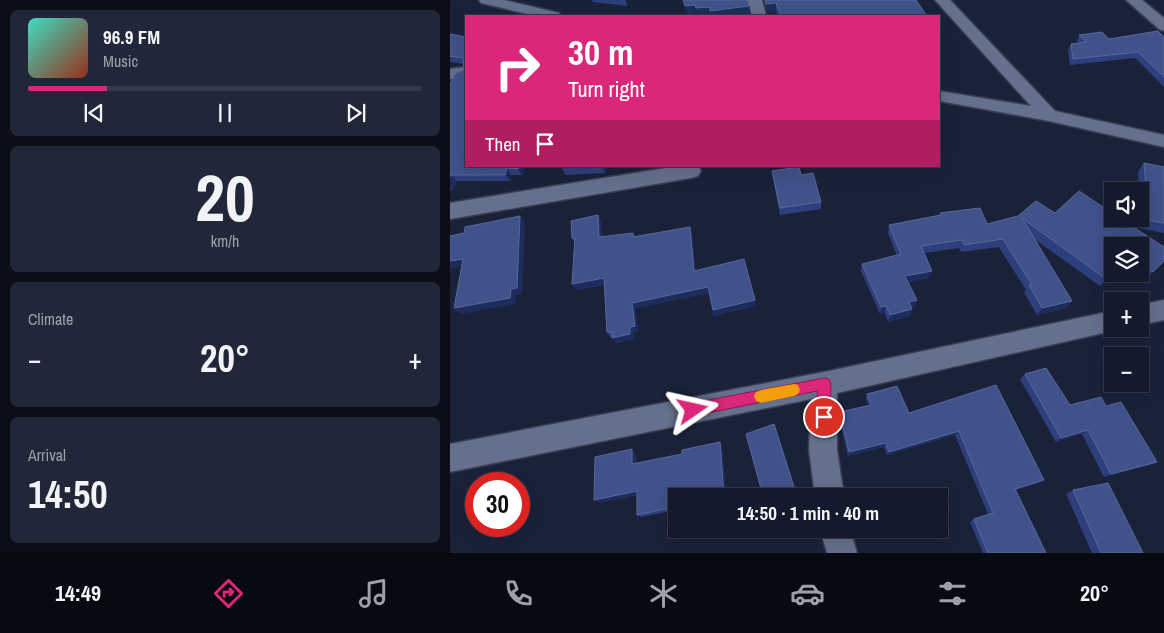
<!DOCTYPE html>
<html lang="en">
<head>
<meta charset="utf-8">
<style>
	body { margin:0; font-family:"Archivo Narrow",sans-serif; background:#212738; color:#f1f3f6; height:100vh; display:flex; flex-direction:column; font-size:19px; white-space:nowrap }
	* { box-sizing:border-box; margin:0 }
	p { font-size:16px; color:#9da1a9 }
	.icon { flex:none; width:28px; height:28px; fill:none; stroke:currentColor; stroke-width:2; stroke-linecap:round; stroke-linejoin:round }
	.map { position:relative; flex:1; overflow:hidden }
	.details { display:flex; flex-direction:column; gap:10px; padding:10px; background:#0b0e18; width:450px }
	.details>* { flex:none }
	.top-card { position:absolute; left:15px; top:15px; width:475px; height:152px; border-radius:0px; box-shadow:0 5px 20px #0002,0 0 0 1px #333848; background:#db2777; color:#fff; overflow:hidden }
	.controls { position:absolute; left:654px; top:182px; display:grid; gap:10px }
	.controls a { display:grid; place-items:center; width:45px; height:45px; border-radius:0px; background:#141a2c; box-shadow:0 5px 20px #0002,0 0 0 1px #333848; font-size:25px }
	.speed { position:absolute; left:15px; top:472px; display:flex; gap:10px; font-size:25px; font-weight:700; text-align:center }
	.speed>* { display:grid; place-content:center; width:65px; height:65px; border-radius:50%; background:#141a2c; box-shadow:0 5px 20px #0002,0 0 0 1px #333848; line-height:1 }
	.speed .limit { border:8px solid #d22; background:#fff; color:#111 }
	.pin { position:absolute; display:grid; place-items:center; width:42px; height:42px; color:#fff; margin:-21px; border:2px solid #fff; border-radius:50%; box-shadow:0 1px 5px #0007 }
	.me { position:absolute; width:55px; margin:-28px; rotate:79deg; stroke-linejoin:round; filter:drop-shadow(0 0 4px #0008) }
	.turn { display:flex; align-items:center; gap:18px; height:105px; padding:0 20px; font-size:22px }
	.turn .icon { width:65px; height:65px; stroke-width:2.5 }
	.turn b { display:block; font-size:35px; line-height:42px }
	.then { display:flex; align-items:center; height:48px; padding:0 20px; background:#0003; gap:10px; font-size:19px }
	.big { font-size:38px; font-weight:800; line-height:1.1 }
	.details .card { flex:1; display:flex; flex-direction:column; justify-content:center; gap:8px; min-width:0; padding:0 18px; border-radius:8px; background:#212738 }
	.details .dial { align-items:center; gap:0 }
	.dial b { font-size:65px; line-height:1 }
	.song { display:flex; align-items:center; gap:15px }
	.cover { width:60px; height:60px; border-radius:8px; background:linear-gradient(135deg,hsl(170 70% 55%),hsl(10 70% 35%)) }
	.played { height:5px; border-radius:2px; background:linear-gradient(90deg,#db2777 20%,#333848 20%) }
	.keys { display:flex; justify-content:space-around; direction:ltr }
	.heat { display:flex; justify-content:space-between; align-items:center; font-size:28px; direction:ltr }
	.trip { position:absolute; left:218px; top:488px; width:280px; height:50px; border-radius:0px; background:#141a2c; box-shadow:0 5px 20px #0002,0 0 0 1px #333848; font-weight:800; line-height:50px; text-align:center }
	.dock { display:flex; height:80px; justify-content:space-around; align-items:center; background:#080a12; color:#9da1a9 }
	.dock .icon { width:35px; height:35px }
	.dock .on { color:#db2777 }
	.dock b { font-size:22px; color:#f1f3f6 }
	main { display:flex; flex:1; min-height:0 }
	.map>svg:first-child { display:block }
	.lines { fill:none; stroke-linecap:round; stroke-linejoin:round }
	.minor-casing { stroke:#393e53; stroke-width:3 }
	.minor { fill:#65708d; fill-rule:evenodd }
	.wall { fill:#2e3f7d }
	.shaded-wall { fill:#1e2c5d }
	.building { fill:#41518a; stroke:#59689a }
	.route { fill:#db2777; stroke:#8e194d }
	.slow { fill:#f59e0b }
</style>
</head>
<body>
<main>
<section class="details">
<div class="card">
<div class="song"><i class="cover"></i><div><b>96.9 FM</b><p>Music</p></div></div>
<div class="played"></div>
<div class="keys"><svg class="icon" aria-label="previous" viewBox="0 0 24 24"><path d="M18 5L8 12l10 7zM5 5v14"/></svg><svg class="icon" aria-label="pause" viewBox="0 0 24 24"><path d="M8 5v14M16 5v14"/></svg><svg class="icon" aria-label="next" viewBox="0 0 24 24"><path d="M6 5l10 7-10 7zM19 5v14"/></svg></div>
</div>
<div class="card dial"><b>20</b><p>km/h</p></div>
<div class="card"><p>Climate</p>
<div class="heat"><a>−</a><b class="big">20°</b><a>+</a></div>
</div>
<div class="card"><p>Arrival</p><b class="big">14:50</b></div>
</section>
<div class="map">
<svg width="714" height="553" viewBox="0 0 714 553">
	<rect width="100%" height="100%" fill="#1a223a"/>
	<g class="lines">
		<g class="minor-casing">
			<path id="minor" d="M29 0H54L109 13 111 16H86L31 3Z
				M298 0H312L316 16H302Z
				M485 0H500L605 111 714 135V147L599 121 489 101V91L581 106Z
				M676 0H692L714 18V31L709 29Z
				M16 67V77L0 79V69Z
				M228 166H248L251 171 248 176 241 178 0 219V203Z
				M714 300V320L690 325V305Z
				M662 311V329H669L662 331 387 393V450L394 496H365L359 450 361 399 0 472V444L374 372Z
				M370 529H400L407 553H377Z"/>
		</g>
		<use href="#minor" class="minor"/>
	</g>
	<path class="wall" d="M142 0H176L177 6 143 2Z
		M314 0H466L477 16H328L326 11 317 12Z
		M0 34 16 37V166H76L72 175H61L60 181H7L2 190H0V84L14 70 13 64 0 62Z
		M629 35 659 39 714 37V87L685 58 620 65 618 50 621 44 629 43 627 41Z
		M694 163 714 167V233L684 227 683 219H690V191H689L688 172Z
		M111 166H156L155 173 115 175Z
		M322 171 351 175 371 202V209L330 215 323 178Z
		M629 191 662 213V219H671L714 247V261L696 279 689 274H690V246H662L663 274 650 286 583 238 622 301 616 308 587 315 574 292 576 290 549 247 511 252 509 248 474 253 482 271 479 278 458 282 467 300 464 307 461 308 462 309 460 316 438 322 435 313 430 314 411 271 412 264 447 256 438 233 439 225 490 215V213L530 208 537 224 568 216 586 201 605 213Z
		M148 215 151 222 152 237 183 233 185 237 240 227 242 234 245 270 306 306 264 316 259 293 185 308 188 331 183 333 184 339 166 343 162 337 161 338 157 332 154 285 126 290 122 284 125 242 122 238Z
		M575 374 620 405 656 406 707 462 699 465 654 477 632 434 606 442 570 379Z
		M546 385 594 480 588 483 566 490 596 553H533L520 522 524 519 538 514 505 435 437 455 434 447 398 456 389 417 390 412 419 405 416 399 417 394 459 413Z
		M270 442 272 446 276 496H226V510L191 517 187 515V495L149 503 185 453 186 463 232 454Z
		M623 490 693 553H642L616 494Z"/>
	<path class="shaded-wall" d="M326 3V11L317 12 316 4Z
		M245 5 246 13 236 15 235 6Z
		M299 6 300 14 284 16H261L260 11Z
		M260 7 261 15 247 16 246 8Z
		M69 166H76L72 175 68 169Z
		M152 166H156L155 173Z
		M57 168 61 175 60 181 55 175Z
		M1 175 7 181 2 190 0 188V177Z
		M148 215 151 222 152 243 149 237Z
		M70 216 75 223 72 294 66 295 65 304 10 314 4 308Z
		M240 227 242 234 246 276 244 271Z
		M13 259 19 265 0 269V261Z
		M482 271 479 278 453 283 455 276Z
		M154 278 157 284 126 290 122 284Z
		M258 287 260 293 185 308 188 331 183 333 184 339 166 343 162 338 182 303Z
		M305 300 306 306 264 316 263 310Z
		M467 300 464 307 456 309 459 302Z
		M622 301 616 308 587 315 592 308Z
		M436 306 435 313 430 314 431 307Z
		M462 309 460 316 438 322 440 315Z
		M638 430 632 434 606 442 611 438Z
		M509 431 505 435 437 455 439 452Z
		M270 442 272 446 276 496H274Z
		M436 443 434 447 398 456 399 452Z
		M182 449 185 453 186 467 182 464Z
		M707 462 699 465 654 477 661 474Z
		M594 480 588 483 560 492 565 489Z
		M187 491 191 494 149 503 144 500Z
		M346 493V496H338Z"/>
	<path class="building" d="M233 0H298L299 6 260 11V7L246 8 245 5 235 6Z
		M315 0H466L477 16H331L326 3 316 4Z
		M708 31 714 37V77L688 52 623 59 621 44 636 42 629 35 652 32 659 39Z
		M0 34 16 37V166H69L68 169 57 168 55 175H1L0 177V84L6 73 14 70 13 58 0 56Z
		M694 163 714 167V223L691 219 690 199 697 200Z
		M349 167 351 175 363 173 371 202 330 208 322 171Z
		M629 191 662 213V219H671L714 247V261L703 272 690 262V246H662V273L656 279 572 218 622 301 592 308 579 285H582L553 239 514 245 512 240 471 246 482 271 455 276 467 300 459 302 462 309 440 315 436 306 431 307 412 264 451 254 439 225 491 215 490 213 530 208 537 224 568 216 586 201 605 213Z
		M148 215 149 237 183 233V237L240 227 244 271 294 259 305 300 263 310 258 287 182 303 185 326 180 327V334L162 338V332H157L154 278 122 284 125 238H122L121 221Z
		M70 216 67 288 61 289 60 298 4 308 13 259 0 261V236L14 233 15 227Z
		M596 368 620 405 651 397 656 406 671 402 707 462 661 474 638 430 611 438 575 374Z
		M546 385 594 480 565 489 596 553H538L524 519 543 513 509 431 439 452 436 443 399 452 390 412 421 405 417 394 447 386 459 413Z
		M324 424 346 493 338 496H313L296 434Z
		M270 442 274 496H226V505H224V507L187 515V491L144 500 145 457 182 449V464L232 454V450Z
		M658 483 693 553H651L623 490Z"/>
	<path class="route" d="M374 378 379 379 381 384 380 417 379 422 374 424 369 422 367 391 243 416 238 414 236 410 238 405 243 403Z"/>
	<path class="slow" d="M344 384 348 385 350 390 348 394 344 396 311 403 306 401 304 396 306 392 311 390Z"/>
</svg>
<div class="controls">
<a><svg class="icon" aria-label="sound" viewBox="0 0 24 24"><path d="M4 9h4l5-4v14l-5-4H4zM17 9q2 3 0 6"/></svg></a>
<a><svg class="icon" aria-label="layers" viewBox="0 0 24 24"><path d="M12 4l9 5-9 5-9-5zM3 14l9 5 9-5"/></svg></a>
<a>+</a>
<a>−</a>
</div>
<div class="speed"><div class="limit">30</div></div>
<div class="pin" style="left:374px;top:417px;background:#d93025"><svg class="icon" aria-label="arrive" viewBox="0 0 24 24"><path d="M6 21V4h12l-3 4 3 4H6"/></svg></div>
<svg class="me" style="left:243px;top:410px" viewBox="-20 -20 40 40"><path d="M0-17L14 15 0 8-14 15z" fill="#db2777" stroke="#fff" stroke-width="4"/></svg>
<div class="trip">14:50 · 1 min · 40 m</div>
<div class="top-card">
<div class="turn"><svg class="icon" aria-label="right" viewBox="0 0 24 24"><path d="M7 20v-9h11M14 6l5 5-5 5"/></svg><div><b>30 m</b>Turn right</div></div>
<div class="then">Then<svg class="icon" aria-label="arrive" viewBox="0 0 24 24"><path d="M6 21V4h12l-3 4 3 4H6"/></svg></div>
</div>
</div>
</main>
<nav class="dock">
<b>14:49</b>
<svg class="icon on" aria-label="directions" viewBox="0 0 24 24"><path d="M12 3l9 9-9 9-9-9zM9 14v-3h6M13 9l2 2-2 2"/></svg>
<svg class="icon" aria-label="music" viewBox="0 0 24 24"><path d="M9 18V5l10-2v13"/><circle cx="6" cy="18" r="3"/><circle cx="16" cy="16" r="3"/></svg>
<svg class="icon" aria-label="phone" viewBox="0 0 24 24"><path d="M5 4h4l2 5-3 2q2 4 5 5l2-3 5 2v4C11 20 4 13 5 4z"/></svg>
<svg class="icon" aria-label="climate" viewBox="0 0 24 24"><path d="M12 3v18M4 7l16 10M4 17L20 7"/></svg>
<svg class="icon" aria-label="car" viewBox="0 0 24 24"><path d="M5 17H2v-5l4-1 3-4h7l3 4 3 1v5h-3M9 17h6M6 11h13"/><circle cx="7" cy="17" r="2"/><circle cx="17" cy="17" r="2"/></svg>
<svg class="icon" aria-label="filters" viewBox="0 0 24 24"><path d="M4 7h16M4 17h16"/><circle cx="9" cy="7" r="2"/><circle cx="15" cy="17" r="2"/></svg>
<b>20°</b>
</nav>
</body>
</html>
